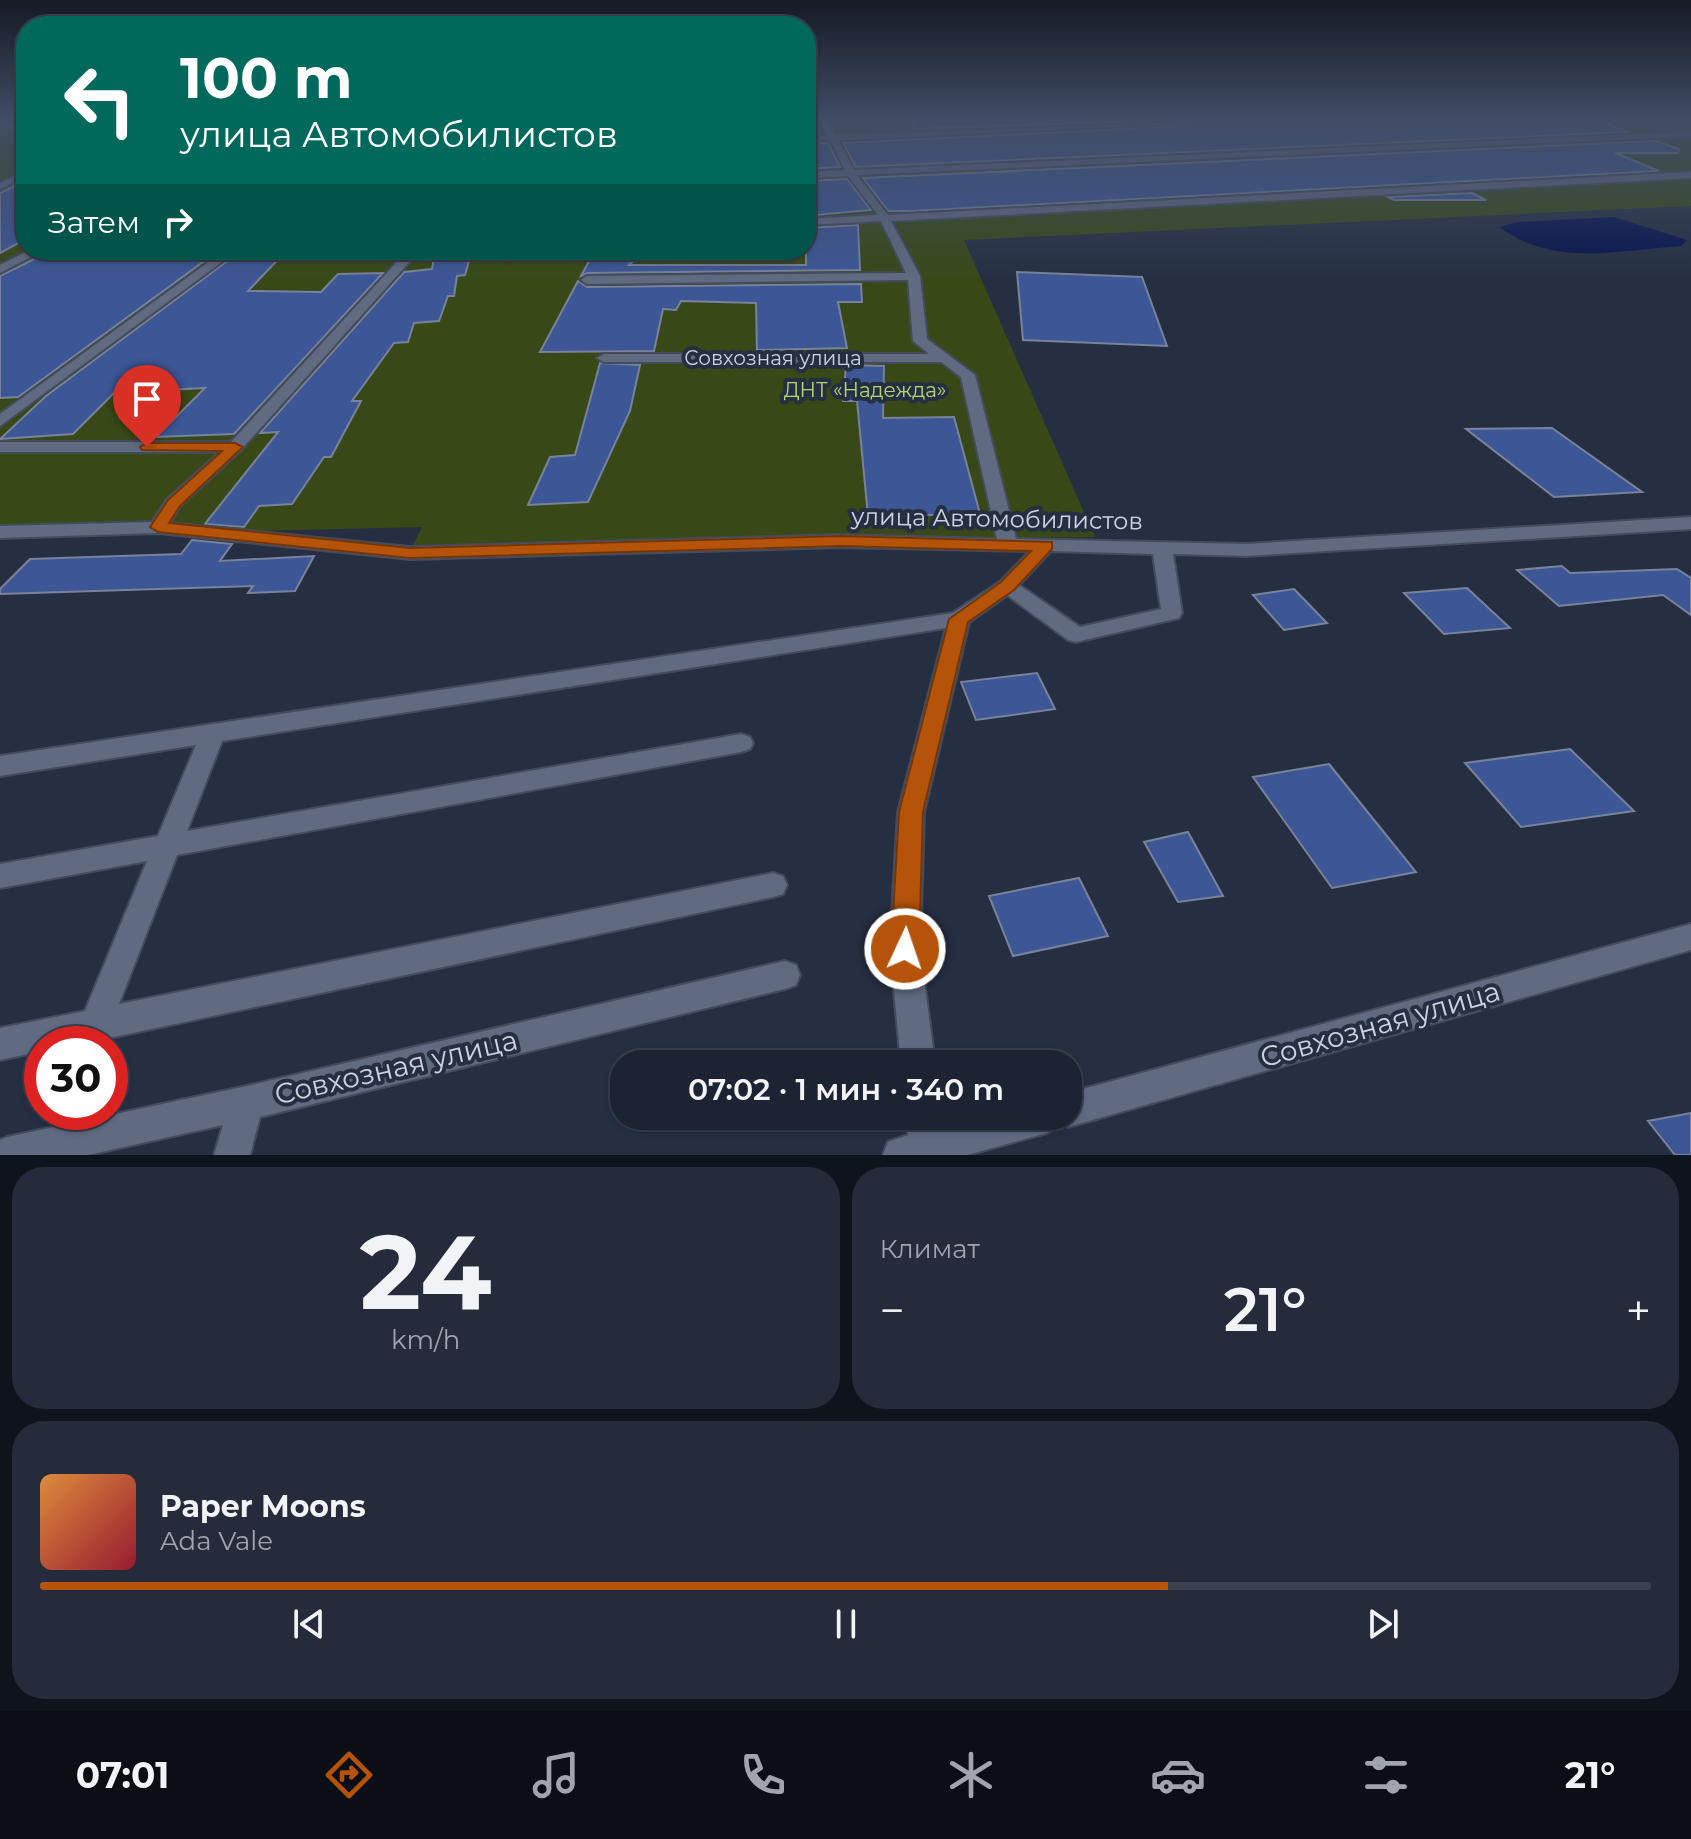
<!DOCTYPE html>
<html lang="ru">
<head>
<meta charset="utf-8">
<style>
	body { margin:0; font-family:Montserrat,sans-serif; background:#252b3a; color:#f1f3f6; height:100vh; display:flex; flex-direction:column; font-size:30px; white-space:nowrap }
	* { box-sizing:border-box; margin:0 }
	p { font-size:26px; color:#a0a4ac }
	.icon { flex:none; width:44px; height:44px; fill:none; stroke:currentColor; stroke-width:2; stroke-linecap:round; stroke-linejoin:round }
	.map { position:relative; height:1155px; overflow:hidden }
	.details { display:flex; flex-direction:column; gap:12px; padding:12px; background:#0f131c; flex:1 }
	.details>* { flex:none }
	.hud { position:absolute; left:16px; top:16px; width:800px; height:244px; border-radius:32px; box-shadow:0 2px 6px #0004,0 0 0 2px #3a404d; background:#00695c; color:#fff; overflow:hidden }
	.speed { position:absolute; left:24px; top:1026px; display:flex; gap:16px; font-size:40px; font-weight:700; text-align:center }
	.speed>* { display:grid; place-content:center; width:104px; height:104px; border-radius:50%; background:#1c2332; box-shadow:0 2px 6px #0004,0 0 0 2px #3a404d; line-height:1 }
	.speed .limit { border:12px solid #d22; background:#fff; color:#111 }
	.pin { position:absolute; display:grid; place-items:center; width:68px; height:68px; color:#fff; margin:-82px -34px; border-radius:50% 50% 50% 0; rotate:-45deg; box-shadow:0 0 8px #0007 }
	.pin .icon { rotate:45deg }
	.me { position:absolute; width:88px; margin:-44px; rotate:3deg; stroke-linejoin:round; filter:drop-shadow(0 0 6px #0008) }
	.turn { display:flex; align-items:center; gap:28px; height:168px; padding:0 32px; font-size:36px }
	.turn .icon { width:104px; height:104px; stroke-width:2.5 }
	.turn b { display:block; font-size:56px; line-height:68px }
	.then { display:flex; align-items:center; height:76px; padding:0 32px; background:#0003; gap:16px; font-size:30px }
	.big { font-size:60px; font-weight:600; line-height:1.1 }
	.details .widget { flex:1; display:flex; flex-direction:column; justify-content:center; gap:12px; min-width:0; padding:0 28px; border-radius:32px; background:#252b3a }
	.details .dial { align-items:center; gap:0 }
	.dial b { font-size:104px; line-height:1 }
	.song { display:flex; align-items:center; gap:24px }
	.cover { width:96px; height:96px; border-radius:12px; background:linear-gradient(135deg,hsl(30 70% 55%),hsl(350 70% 35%)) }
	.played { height:8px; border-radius:4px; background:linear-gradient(90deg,#b45309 70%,#3a404d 70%) }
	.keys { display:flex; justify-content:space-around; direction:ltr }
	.heat { display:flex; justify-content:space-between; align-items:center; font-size:44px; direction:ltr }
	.details .tiles { flex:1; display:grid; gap:12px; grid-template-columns:1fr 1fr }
	.widget:last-child { grid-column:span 2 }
	.trip { position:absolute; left:610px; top:1050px; width:472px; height:80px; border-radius:32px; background:#1c2332; box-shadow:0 2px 6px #0004,0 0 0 2px #3a404d; font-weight:600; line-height:80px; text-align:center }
	.tab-bar { display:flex; height:128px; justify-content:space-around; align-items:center; background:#0b0e14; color:#a0a4ac }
	.tab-bar .icon { width:56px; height:56px }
	.tab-bar .active { color:#b45309 }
	.tab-bar b { font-size:36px; color:#f1f3f6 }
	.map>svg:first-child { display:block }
	.green { fill:#384917 }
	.water { fill:#06144e }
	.building { fill:#3d5695; stroke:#78829a; stroke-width:2 }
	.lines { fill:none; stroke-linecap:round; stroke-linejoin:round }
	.minor-casing { stroke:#444b5c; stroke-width:4 }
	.minor { fill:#606a81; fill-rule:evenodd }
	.route { fill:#b45309; stroke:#753606; stroke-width:2 }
	.labels { text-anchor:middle; stroke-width:8; stroke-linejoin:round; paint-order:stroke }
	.far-street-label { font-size:20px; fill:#ccd2de; stroke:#262f42 }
	.far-park-label { font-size:20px; fill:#b2d770; stroke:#262f42 }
	.street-label { font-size:24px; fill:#ccd2de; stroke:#262f42 }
	.near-street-label { font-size:28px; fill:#ccd2de; stroke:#262f42 }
</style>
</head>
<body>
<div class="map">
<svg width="1691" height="1155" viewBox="0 0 1691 1155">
	<rect width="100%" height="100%" fill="#262f42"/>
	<path class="green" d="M0 119H26V250H806V119H1691V206L964 240 1095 537 413 545 422 527 0 537Z"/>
	<path class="water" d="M1614 217 1687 240 1681 246C1615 250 1556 268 1499 227L1518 222Z"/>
	<path class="building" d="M912 119H1200L914 129Z
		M1318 119H1610L1609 125 1629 132 856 167 843 143Z
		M1655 141 1679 149 1678 153H1615L1659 171 912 211H888L863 178Z
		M828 143 840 167 806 169V144Z
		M847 179 871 210 806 216V181Z
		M26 180V239L0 253V193Z
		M1472 193 1486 200H1394L1388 197Z
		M858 225 860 270 587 273 581 276 595 250H645L629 265H806V228Z
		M472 250 465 275 457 276 454 296H448L439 321 414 323 408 342 394 343 352 401H361L331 457H324L292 504 259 506 244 527 205 524 278 432 260 433 404 272 432 269 435 251Z
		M286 251 248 291 321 292 338 274 383 273 234 434 156 437 205 388 114 393 73 434 0 439 46 396 238 253Z
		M208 253 206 255 214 254 18 397 0 398V276L36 258Z
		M1017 272 1142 277 1167 346 1023 340Z
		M578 281 587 287 861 284 862 302H838L847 348 757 350 756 303 681 301 676 310 663 309 654 351 540 352Z
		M600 363 640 365 630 411 588 502 528 505 550 457 575 455Z
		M846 365 884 366 883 418 954 417 980 514 868 516 857 401H843Z
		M1552 428 1642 492 1554 497 1466 429Z
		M192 540 232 544 220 561 314 556 295 591 248 593 253 586 0 594V589L30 559 181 554Z
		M1562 566 1570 573 1677 569 1691 578V615L1663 595 1559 606 1517 570Z
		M1467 588 1510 628 1444 634 1404 593Z
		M1294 589 1327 623 1284 630 1253 595Z
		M1037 673 1055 709 976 720 961 682Z
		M1570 749 1634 811 1521 827 1465 763Z
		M1329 764 1416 872 1332 888 1253 777Z
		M1188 832 1223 896 1178 902 1144 842Z
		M1079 878 1108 936 1013 956 989 896Z
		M1691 1113V1155H1675L1648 1121Z"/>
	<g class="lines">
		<g class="minor-casing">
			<path id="minor" d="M22 119H26V123L0 132V127Z
				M819 119H827L835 135 1283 119 838 140 854 170 1691 132V136L857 175 888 215 1691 172V178L891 221 920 276 927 339 975 375 1016 539 1247 544 1691 517V529L1247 556 1173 554 1182 613 1179 618 1076 642 1068 640 1007 595 969 622 924 812 920 949 935 1064H901L890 949 898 812 946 628 222 741 187 831 741 734 750 737 753 743 750 749 741 752 177 855 119 1004 773 873 783 876 787 885 783 894 773 897 95 1041 42 1044V1051L0 1060V1028L85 1011 147 861 0 888V864L158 836 196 745 0 776V756L953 613 1000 582 1030 551 841 547 410 559 158 533 0 538V526L152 522 167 499 220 452H0V442H231L408 250H420L241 450 180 506 170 523 410 547 841 535 997 539 961 377 941 362H604L597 358 604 354H929L913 341 908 280 587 284 581 280 587 276 906 273 881 221 806 225V219L878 215 848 176 806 178V172L845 170 830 140 806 141V137L828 136ZM1051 551 1153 554 1161 609 1080 627 1019 585Z
				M26 171V177L0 189V183Z
				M30 250H44L0 273V265Z
				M225 250H238L0 426V414Z
				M1691 924V950L1068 1127 1061 1124 1047 1133 967 1155H883L888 1142 908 1135 906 1116H940L942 1126 981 1116H1068V1093Z
				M785 961 796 965 800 975 796 985 785 989 260 1117 250 1155H214L223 1125 88 1155H0V1140L7 1137 247 1086Z"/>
		</g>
		<use href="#minor" class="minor"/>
	</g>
	<linearGradient id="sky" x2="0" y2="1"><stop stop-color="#151a24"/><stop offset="0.42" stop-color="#414d65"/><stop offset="1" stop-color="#414d65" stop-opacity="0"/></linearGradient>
	<rect width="1691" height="281" fill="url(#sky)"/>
	<path class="route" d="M147 443H235L243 447 180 506 169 523 410 548 841 536 1052 542V549L1014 590 968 622 923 812 919 949 915 957 905 961 895 957 891 949 899 812 949 619 1001 582 1031 551 841 546 410 558 158 532 150 527 168 500 222 451 142 450 140 447Z"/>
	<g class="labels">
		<g class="far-street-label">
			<text x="773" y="365">Совхозная улица</text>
		</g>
		<g class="far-park-label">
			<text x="865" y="397">ДНТ «Надежда»</text>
		</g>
		<g class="street-label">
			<text transform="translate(997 519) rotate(1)" y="8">улица Автомобилистов</text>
		</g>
		<g class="near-street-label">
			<text transform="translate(1380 1024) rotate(-16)" y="10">Совхозная улица</text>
			<text transform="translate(396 1067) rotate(-13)" y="10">Совхозная улица</text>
		</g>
	</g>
</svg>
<div class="speed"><div class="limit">30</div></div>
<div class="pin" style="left:147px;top:447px;background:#d93025"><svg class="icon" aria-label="arrive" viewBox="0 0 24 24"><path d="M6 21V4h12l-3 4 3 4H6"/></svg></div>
<svg class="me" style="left:905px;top:949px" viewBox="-20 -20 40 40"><circle r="17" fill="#b45309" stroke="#fff" stroke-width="3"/><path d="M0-11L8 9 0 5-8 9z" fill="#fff"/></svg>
<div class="trip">07:02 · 1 мин · 340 m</div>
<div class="hud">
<div class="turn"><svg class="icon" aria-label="left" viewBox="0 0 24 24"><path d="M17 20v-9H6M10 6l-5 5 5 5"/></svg><div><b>100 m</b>улица Автомобилистов</div></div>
<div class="then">Затем<svg class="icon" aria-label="right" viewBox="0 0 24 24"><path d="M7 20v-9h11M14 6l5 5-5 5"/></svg></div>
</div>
</div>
<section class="details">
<div class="tiles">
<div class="widget dial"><b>24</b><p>km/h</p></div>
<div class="widget"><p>Климат</p>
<div class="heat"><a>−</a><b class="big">21°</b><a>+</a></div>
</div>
<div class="widget">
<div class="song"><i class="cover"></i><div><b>Paper Moons</b><p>Ada Vale</p></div></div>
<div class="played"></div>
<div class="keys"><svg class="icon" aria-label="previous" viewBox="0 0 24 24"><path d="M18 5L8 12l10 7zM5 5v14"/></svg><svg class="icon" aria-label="pause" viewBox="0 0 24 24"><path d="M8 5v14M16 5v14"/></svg><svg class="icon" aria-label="next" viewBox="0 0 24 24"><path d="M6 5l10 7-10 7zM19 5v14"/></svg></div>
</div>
</div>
</section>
<nav class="tab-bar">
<b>07:01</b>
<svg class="icon active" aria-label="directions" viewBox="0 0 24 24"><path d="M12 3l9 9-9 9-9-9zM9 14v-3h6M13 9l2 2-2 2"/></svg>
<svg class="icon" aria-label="music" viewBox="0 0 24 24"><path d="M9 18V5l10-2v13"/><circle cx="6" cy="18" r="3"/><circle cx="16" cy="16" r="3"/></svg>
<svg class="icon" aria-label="phone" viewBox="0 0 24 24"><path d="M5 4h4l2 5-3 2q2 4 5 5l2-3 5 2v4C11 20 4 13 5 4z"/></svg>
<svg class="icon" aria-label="climate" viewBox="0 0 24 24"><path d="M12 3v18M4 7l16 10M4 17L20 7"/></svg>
<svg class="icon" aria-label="car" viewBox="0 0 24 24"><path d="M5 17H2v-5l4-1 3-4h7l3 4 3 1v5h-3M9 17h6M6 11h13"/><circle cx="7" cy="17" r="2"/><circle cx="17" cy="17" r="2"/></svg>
<svg class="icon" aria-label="filters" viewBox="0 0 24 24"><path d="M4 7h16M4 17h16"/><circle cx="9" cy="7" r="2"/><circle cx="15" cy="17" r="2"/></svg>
<b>21°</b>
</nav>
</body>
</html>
